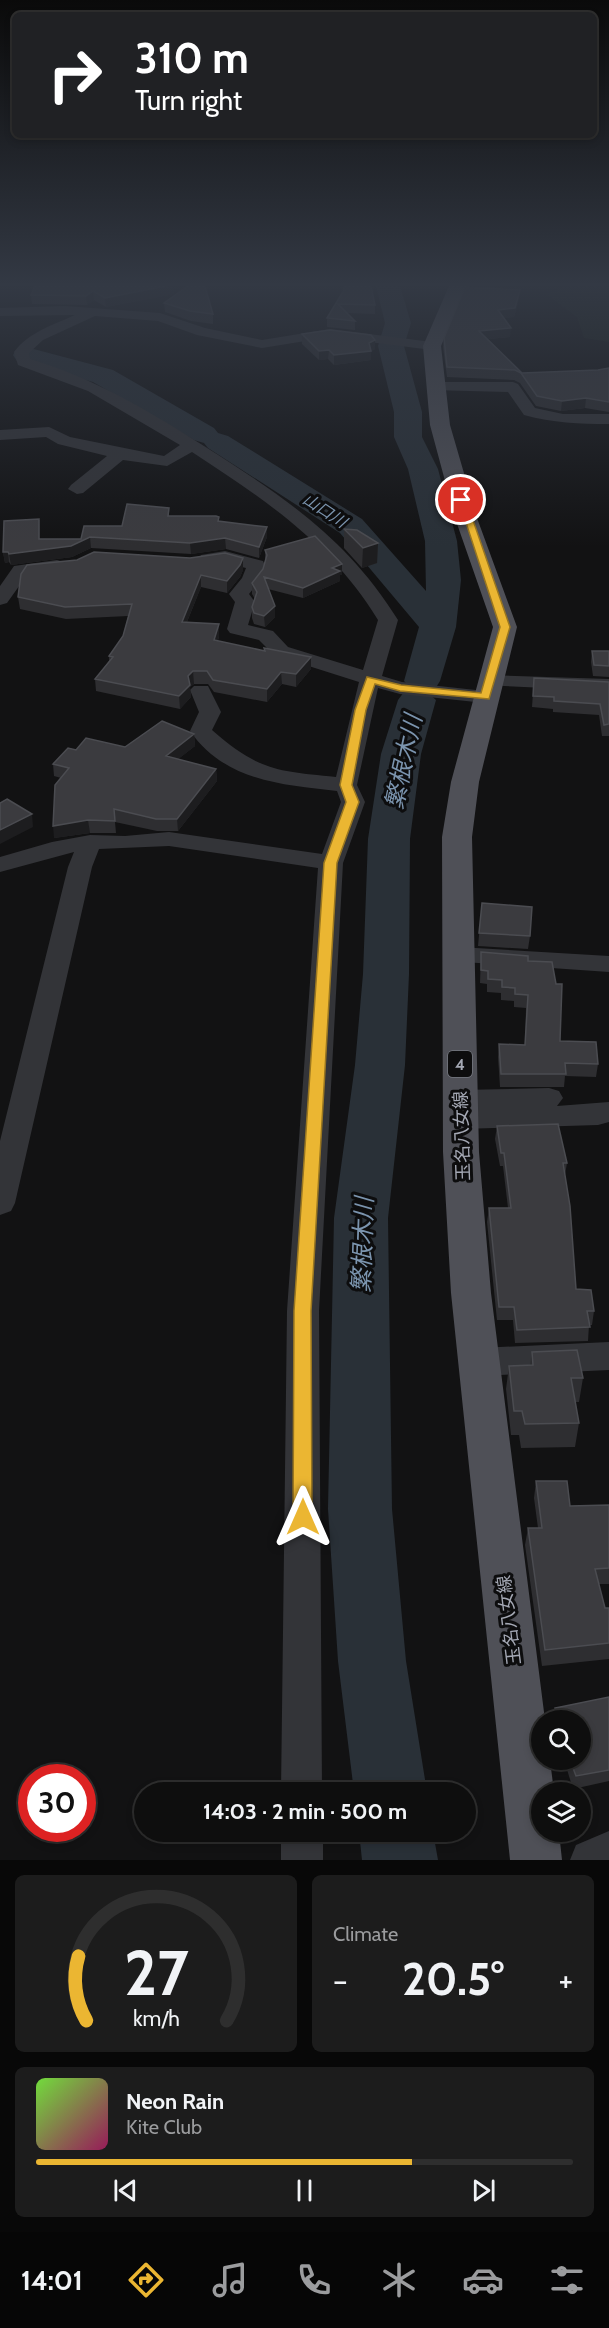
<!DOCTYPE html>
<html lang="en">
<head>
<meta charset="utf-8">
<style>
	body { margin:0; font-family:Cabin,"Noto Sans JP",sans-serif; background:#1c1c1c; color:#f1f3f6; height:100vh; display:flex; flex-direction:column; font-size:22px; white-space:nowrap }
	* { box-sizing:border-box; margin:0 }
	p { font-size:20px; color:#9b9c9e }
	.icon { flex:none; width:33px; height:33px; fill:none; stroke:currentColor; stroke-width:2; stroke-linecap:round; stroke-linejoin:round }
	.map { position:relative; height:1860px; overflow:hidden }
	.sheet { display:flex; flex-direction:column; gap:15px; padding:15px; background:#080808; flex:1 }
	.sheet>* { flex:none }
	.guide { position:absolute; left:12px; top:12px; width:585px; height:126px; border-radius:9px; box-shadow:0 3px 9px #0003,0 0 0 2px #2e2e2e; background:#202124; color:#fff; overflow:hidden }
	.buttons { position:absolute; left:531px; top:1710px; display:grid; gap:12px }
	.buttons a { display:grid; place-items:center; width:60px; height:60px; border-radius:50%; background:#0e0e0e; box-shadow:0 3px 9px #0003,0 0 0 2px #2e2e2e; font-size:30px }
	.speed { position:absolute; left:18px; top:1764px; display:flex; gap:12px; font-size:30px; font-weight:700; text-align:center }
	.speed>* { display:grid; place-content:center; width:78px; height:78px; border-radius:50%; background:#0e0e0e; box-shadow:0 3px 9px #0003,0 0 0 2px #2e2e2e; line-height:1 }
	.speed .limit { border:9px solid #d22; background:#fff; color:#111 }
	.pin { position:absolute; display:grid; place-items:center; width:51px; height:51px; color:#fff; margin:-26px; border:3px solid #fff; border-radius:50%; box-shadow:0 2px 6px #0007 }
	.me { position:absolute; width:66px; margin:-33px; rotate:0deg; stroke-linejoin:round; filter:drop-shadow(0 0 4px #0008) }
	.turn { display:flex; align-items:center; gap:21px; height:126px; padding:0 24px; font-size:27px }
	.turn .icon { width:78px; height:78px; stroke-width:2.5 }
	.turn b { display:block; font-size:42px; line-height:51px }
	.big { font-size:45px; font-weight:800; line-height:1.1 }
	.sheet .widget { flex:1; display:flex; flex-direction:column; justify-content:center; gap:9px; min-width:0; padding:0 21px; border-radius:9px; background:#1c1c1c }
	.sheet .dial { align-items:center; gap:0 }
	.dial svg { height:156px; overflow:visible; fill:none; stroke:#2e2e2e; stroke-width:7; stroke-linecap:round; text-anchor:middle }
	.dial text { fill:#f1f3f6; stroke:none }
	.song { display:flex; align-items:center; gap:18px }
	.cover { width:72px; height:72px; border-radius:9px; background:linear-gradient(135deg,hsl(100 70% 55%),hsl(330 70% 35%)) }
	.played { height:6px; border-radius:3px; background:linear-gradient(90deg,#ebb632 70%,#2e2e2e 70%) }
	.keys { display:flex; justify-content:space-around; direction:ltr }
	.heat { display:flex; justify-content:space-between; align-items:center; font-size:33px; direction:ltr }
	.sheet .tiles { flex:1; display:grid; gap:15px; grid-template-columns:1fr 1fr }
	.widget:last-child { grid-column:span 2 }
	.trip { position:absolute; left:134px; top:1782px; width:342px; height:60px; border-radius:30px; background:#0e0e0e; box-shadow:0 3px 9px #0003,0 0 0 2px #2e2e2e; font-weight:800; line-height:60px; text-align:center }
	.menu { display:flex; height:96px; justify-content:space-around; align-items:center; background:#060606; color:#9b9c9e }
	.menu .icon { width:42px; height:42px }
	.menu .on { color:#ebb632 }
	.menu b { font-size:27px; color:#f1f3f6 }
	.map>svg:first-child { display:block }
	.green { fill:#181e19 }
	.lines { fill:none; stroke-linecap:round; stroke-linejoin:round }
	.river { fill:#293037; fill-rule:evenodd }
	.minor { fill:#333438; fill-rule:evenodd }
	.major { fill:#4f5057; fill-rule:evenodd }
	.wall { fill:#2e2e31 }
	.shaded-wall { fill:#1d1d1f }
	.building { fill:#3b3b3f; stroke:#4b4c51; stroke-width:1.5 }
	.route { fill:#ebb632; stroke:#997620; stroke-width:1.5 }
	.labels { text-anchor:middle; stroke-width:6; stroke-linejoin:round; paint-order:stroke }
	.far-water-label { font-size:16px; font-style:italic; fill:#7b94ae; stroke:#0d0d0e }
	.shield { fill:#0d0d0e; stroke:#777a82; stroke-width:1.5 }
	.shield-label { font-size:16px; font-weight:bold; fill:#a4a8b4 }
	.street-label { font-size:18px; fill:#a4a8b4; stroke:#0d0d0e }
	.near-water-label { font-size:24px; font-style:italic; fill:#7b94ae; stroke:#0d0d0e }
</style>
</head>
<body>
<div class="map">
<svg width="609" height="1860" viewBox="0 0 609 1860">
	<rect width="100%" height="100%" fill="#121213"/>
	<path class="green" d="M566 286H609V342L584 338 577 317 546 294Z"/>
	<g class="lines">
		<path class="river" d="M376 286H400L411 323 404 346 422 412V437L438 469 457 541 461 580 456 627 440 681 435 689 426 691 436 700 421 754 410 839 409 974 405 1065 388 1218 392 1509 406 1661 427 1792H354L338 1661 328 1509 334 1218 355 1065 363 974 368 839 381 754 398 700 404 692 413 690 404 681 419 627 340 533 208 448 204 443 194 440 93 382 17 361 13 355 17 349 26 347 113 370 214 428 218 433 228 436 362 519 426 591 425 541 408 469 394 437V412L378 346 385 323Z
			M359 1832H433L438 1860H362Z"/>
		<path class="minor" d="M65 306 160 313 205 328 262 340 330 329 432 342 439 346 432 350 330 337 262 348 197 335 158 321 95 316 43 340 29 353 30 359C94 378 149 411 204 446 284 497 347 538 398 620L382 676 402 682 485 691 492 693 496 697 492 701 485 703 400 694 378 688 357 785 365 802 343 863 319 1311 322 1792H281L287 1311 318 868 169 846 99 849 92 867 15 1203 11 1211 0 1215V1141L68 867 74 852 0 872V857L52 842 90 835 125 836 169 832 322 854 341 802 337 791C282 785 225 781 190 731L199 712 190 690 194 686H208L221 712 212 730C259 771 277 771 336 777L359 682 274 655 259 640 230 633 227 629 235 602 229 594 242 578 246 568 225 563 208 565 199 559 201 555 225 551 263 561 265 565 261 579 249 594 255 602 248 625 273 631 288 647 363 670 378 620C333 545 264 499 192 452L167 466 123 460 83 493 77 494 68 489 71 485 107 456 58 444 46 437 0 440V430L49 427 70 437 164 456 180 445 88 391 18 365 14 352C29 332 53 325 75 315L0 316V308Z
			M436 382H513L518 384 535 408 563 414H609V424C579 424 553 423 524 415L508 392 431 390 428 387Z
			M57 560 64 562 66 566 64 570 27 575 7 603 0 605V586L14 566Z
			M489 675 609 679V691L482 685 479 681 482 677Z
			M459 947 609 956V972L450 961 446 955 450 949Z
			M549 1088 559 1091 563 1098 557 1106 609 1102V1122L598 1125 461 1129 451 1126 447 1119 451 1112 458 1109 451 1107 447 1100 451 1093 461 1090Z
			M609 1342V1370L479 1376 467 1372 462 1362 467 1352 479 1348Z
			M609 1831V1860H570L576 1845Z
			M281 1832H323V1860H281Z"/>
		<path class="major" d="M449 286H466L441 346 450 425 477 518 517 627 479 782 472 837 479 1152 491 1293 545 1720H542V1760H550L554 1792H542V1832H559L562 1860H510L451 1293 443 1152 442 837 451 782 493 627 455 518 430 425 423 346Z"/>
	</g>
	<path class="wall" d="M35 286H173L174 294 106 307 94 300 87 305 32 304 31 295Z
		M342 286H371L375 305V314L347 313 355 321V330L327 327V318L343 292Z
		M519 299 514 317 504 318 510 337 488 339 522 373 598 370 609 368V412L585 408 561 411 536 406 520 383 514 380 447 377 443 347 444 338Z
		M164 303 213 314V324L191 321 165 312Z
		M302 334 375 349 371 351V360L334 365 328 359 319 360 302 344Z
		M169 508V516L219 521 267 537 259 558 226 549 191 554 91 548 72 557 11 565 9 562 5 563 3 552 40 539H81L122 526Z
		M344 529 378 543 377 563 362 568 344 548Z
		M265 550 342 575H340V581L303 598 268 589 275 617 265 627 254 624 252 618V607L255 599 252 594V583L263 569 265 561Z
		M243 570 240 577 227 593 201 587 187 622 219 624V636L218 641 264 651V648L311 657V669L296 687 282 684 267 702 214 692 208 684H194L190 687 191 697 180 709 96 691 95 679 109 661V656L123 636 128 616 66 619 20 609 18 597Z
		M592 651H609V677L593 676 591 662Z
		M534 678 609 682V736H602L599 715 553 712V709L532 707Z
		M194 734 195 746 178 759 216 769 217 781 178 831H157L115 822 116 833H90L54 838 61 778 54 776 53 764 76 750 125 747Z
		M482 903 530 936 528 949 478 946Z
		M481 952 528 961 560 1041 598 1064 596 1077 565 1076 564 1087H500L498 1057 499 1044 525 1045 526 1008 514 1007V1001L501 1000V993L487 992V984L480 983Z
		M497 1126 567 1163 565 1175 576 1289 594 1311 592 1325H589L588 1341 515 1343 513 1320H497L487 1222 489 1208H508L503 1166H500L495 1139Z
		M532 1352 583 1378 579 1402H575L579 1423 575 1447 521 1448 519 1435H511L506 1389 509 1366 530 1365Z
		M536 1481 570 1506 609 1505V1584H599L605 1608H609V1659L542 1666 525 1545 528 1528H538L534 1498Z
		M609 1697V1781L573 1789 565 1763 559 1764 558 1760H580V1720H552L555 1708Z"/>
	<path class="shaded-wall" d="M166 286H173L174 294 106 307 105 298Z
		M520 290 519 299 514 317 498 319V310Z
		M93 291 94 300 87 305 86 296Z
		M511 328 510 337 479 340V331Z
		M375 340V349L371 351V360L334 365V355L369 343Z
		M329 350 328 359 319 360V351Z
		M586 398 585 408 561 411 562 401Z
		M267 527V537L259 558V547Z
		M90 537 91 548 72 557 11 565 9 554Z
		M225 538 226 549 191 554 190 543Z
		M378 543 377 563 362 568 363 548Z
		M3 552H8L9 562 5 563Z
		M243 558V570L240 577 227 593V581Z
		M342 564V575H340V581L303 598V588L332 568Z
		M201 575V587L182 634V622Z
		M275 606V617L265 627 264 616Z
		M219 624V636L214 653V640Z
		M311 657V669L296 687V674Z
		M193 671 194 684 190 687 191 697 180 709 179 696 188 676Z
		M281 672 282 684 267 702V689Z
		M194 734 195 746 167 768 166 756Z
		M216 769 217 781 178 831 177 819Z
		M32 814 33 827 0 844V830Z
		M88 820 90 833 54 838 53 826Z"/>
	<path class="building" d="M35 286H166L105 298 93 291 86 296 31 295Z
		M188 286H205L213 314 190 311 164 303Z
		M344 286H371L375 305 338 304 355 321 327 318 344 290Z
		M465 287 520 290 515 308 498 310 511 328 479 331 522 373 598 370 609 368V402L586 398 562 401 537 396 521 373 515 370 447 367 444 338Z
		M330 330 371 335 375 340 369 343 371 351 334 355 329 350 319 351 302 334Z
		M127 504 169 508 168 516H216L219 517 218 521 267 527 259 547 225 538 190 543 90 537 71 546 9 554 8 552H3L4 521 39 519V539H81L84 526H122Z
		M344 529 357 530 378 543 363 548Z
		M315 536 342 564 332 568 340 571 303 588 264 577 275 606 264 616 254 613 252 607 257 592 252 583 263 569 267 555 265 550Z
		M94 552 190 558 225 553 243 558 240 565 227 581 201 575 182 622 219 624 214 640 265 651 264 648 311 657 296 674 281 672 267 689 213 680 207 671H193L188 676 190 685 179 696 95 679 113 657 109 656 123 636 132 604 65 607 18 597 21 574 27 565 77 560Z
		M592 651H609V666L594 665Z
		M534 678 609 682V724L604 725 600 704 554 701V697L533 696Z
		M162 721 194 734 166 756 216 769 177 819H156L114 809 115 821 88 820 53 826 55 785 69 768 53 764 68 748 76 750 86 738 125 747Z
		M7 799 32 814 0 830V803Z
		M482 903 532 907 530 936 479 933Z
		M481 952 528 956V961L552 962 556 984H562L560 1041 596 1042 598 1064 565 1063 566 1074H501L499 1044 525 1045 528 995 515 994V988L502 987V980L488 979V971L481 970Z
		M558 1124 567 1163H563L570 1206 576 1289 591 1290 594 1311H587L590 1327 517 1330 514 1307H499L489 1208H511L504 1153H501L497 1126Z
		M577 1350 583 1378H571L579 1423 525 1424 522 1411H514L509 1366 533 1365 532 1352Z
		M536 1481H567L570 1506 609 1505V1568L595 1569 605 1608H609V1643L545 1650 528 1528H542Z
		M609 1697V1770L576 1776 570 1760H580V1720H559L555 1708Z"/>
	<linearGradient id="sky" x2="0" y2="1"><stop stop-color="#0a0a0a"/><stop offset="0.52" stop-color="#333944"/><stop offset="1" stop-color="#333944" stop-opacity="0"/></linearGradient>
	<rect width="609" height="547" fill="url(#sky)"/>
	<path class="route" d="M458 498 466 500 510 627 489 699 400 691 375 684 366 710 352 785 359 802 337 863 311 1311 312 1517 309 1523 303 1526 296 1523 293 1517 294 1311 324 863 346 802 340 785 355 710 367 677 401 685 481 693 500 627Z"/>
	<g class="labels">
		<g class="far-water-label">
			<text transform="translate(325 510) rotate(33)" y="6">山口川</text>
		</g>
		<rect class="shield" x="448" y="1051" width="24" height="26" rx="4.5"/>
		<g class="shield-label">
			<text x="460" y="1070">4</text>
		</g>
		<g class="street-label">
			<text transform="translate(462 1136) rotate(-92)" y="6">玉名八女線</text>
			<text transform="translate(509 1620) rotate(-97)" y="6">玉名八女線</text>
		</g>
		<g class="near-water-label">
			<text transform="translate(404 762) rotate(-78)" y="8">繁根木川</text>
			<text transform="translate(363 1245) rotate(-88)" y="8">繁根木川</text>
		</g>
	</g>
</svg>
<div class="buttons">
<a><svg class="icon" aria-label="search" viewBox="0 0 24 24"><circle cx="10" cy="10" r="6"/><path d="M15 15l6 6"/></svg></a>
<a><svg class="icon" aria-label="layers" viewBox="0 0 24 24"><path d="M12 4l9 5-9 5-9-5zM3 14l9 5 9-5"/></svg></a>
</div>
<div class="speed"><div class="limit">30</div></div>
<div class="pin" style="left:461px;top:500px;background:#d93025"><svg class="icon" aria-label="arrive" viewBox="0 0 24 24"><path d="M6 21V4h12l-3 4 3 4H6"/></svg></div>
<svg class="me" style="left:303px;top:1517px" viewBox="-20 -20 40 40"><path d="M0-17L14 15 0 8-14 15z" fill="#ebb632" stroke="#fff" stroke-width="4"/></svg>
<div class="trip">14:03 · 2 min · 500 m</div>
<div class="guide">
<div class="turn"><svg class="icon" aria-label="right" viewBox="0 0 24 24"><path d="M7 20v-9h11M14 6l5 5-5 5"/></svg><div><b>310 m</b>Turn right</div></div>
</div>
</div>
<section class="sheet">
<div class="tiles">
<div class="widget dial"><svg viewBox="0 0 100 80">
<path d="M14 69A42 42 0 1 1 86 69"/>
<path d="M14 69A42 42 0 0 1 10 36" stroke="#ebb632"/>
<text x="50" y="56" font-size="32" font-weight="700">27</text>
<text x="50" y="72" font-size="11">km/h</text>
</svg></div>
<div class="widget"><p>Climate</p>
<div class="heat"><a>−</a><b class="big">20.5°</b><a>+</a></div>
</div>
<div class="widget">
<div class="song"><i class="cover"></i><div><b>Neon Rain</b><p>Kite Club</p></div></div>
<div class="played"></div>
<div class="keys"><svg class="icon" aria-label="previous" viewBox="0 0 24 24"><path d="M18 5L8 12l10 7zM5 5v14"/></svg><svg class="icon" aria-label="pause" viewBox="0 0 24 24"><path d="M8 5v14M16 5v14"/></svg><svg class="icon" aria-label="next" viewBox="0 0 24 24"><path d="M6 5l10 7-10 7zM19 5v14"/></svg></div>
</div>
</div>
</section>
<nav class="menu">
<b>14:01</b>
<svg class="icon on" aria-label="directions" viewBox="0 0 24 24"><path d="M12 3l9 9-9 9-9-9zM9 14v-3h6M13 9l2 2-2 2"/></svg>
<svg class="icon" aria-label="music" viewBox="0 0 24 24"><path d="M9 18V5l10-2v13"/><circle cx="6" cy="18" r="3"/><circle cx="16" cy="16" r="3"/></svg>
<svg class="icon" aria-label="phone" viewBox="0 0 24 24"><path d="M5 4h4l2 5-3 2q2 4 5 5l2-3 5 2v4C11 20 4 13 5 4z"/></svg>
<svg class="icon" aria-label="climate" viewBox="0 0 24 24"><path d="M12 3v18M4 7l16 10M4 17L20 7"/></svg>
<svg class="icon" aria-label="car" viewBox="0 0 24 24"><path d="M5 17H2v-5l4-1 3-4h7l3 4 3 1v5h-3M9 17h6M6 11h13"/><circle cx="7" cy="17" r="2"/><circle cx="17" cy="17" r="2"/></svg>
<svg class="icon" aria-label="filters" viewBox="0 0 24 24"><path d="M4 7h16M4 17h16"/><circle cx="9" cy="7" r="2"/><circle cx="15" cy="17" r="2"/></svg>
</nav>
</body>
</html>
